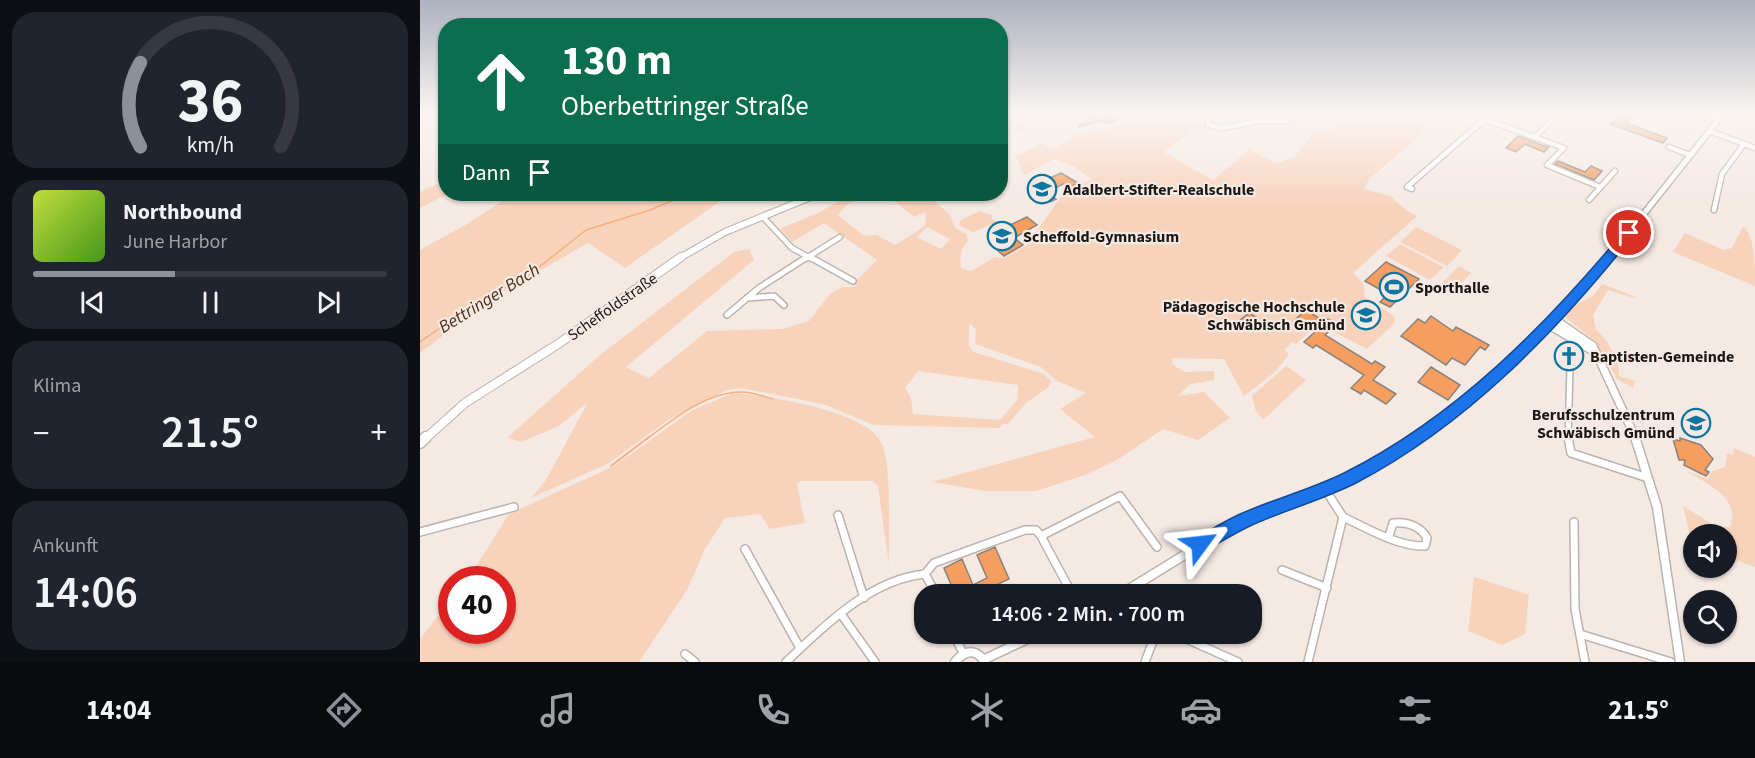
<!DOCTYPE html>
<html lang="de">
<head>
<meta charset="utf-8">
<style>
	body { margin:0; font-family:"Source Sans 3",sans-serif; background:#20242c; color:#f1f3f6; height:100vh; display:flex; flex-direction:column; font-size:22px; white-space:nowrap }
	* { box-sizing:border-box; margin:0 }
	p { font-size:20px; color:#9ea1a6 }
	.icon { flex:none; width:33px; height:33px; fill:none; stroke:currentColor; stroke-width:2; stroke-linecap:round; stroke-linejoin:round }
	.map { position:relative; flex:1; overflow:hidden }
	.panel { display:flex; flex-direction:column; gap:12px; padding:12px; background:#0d0f14; width:420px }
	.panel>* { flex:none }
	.top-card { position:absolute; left:18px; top:18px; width:570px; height:183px; border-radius:24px; box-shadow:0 2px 4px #0004; background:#0b6e4f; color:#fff; overflow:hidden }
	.fabs { position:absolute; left:1263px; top:524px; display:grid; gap:12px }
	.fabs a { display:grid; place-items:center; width:54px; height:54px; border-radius:50%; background:#171b24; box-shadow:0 2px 4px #0004; font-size:30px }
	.speed { position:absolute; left:18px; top:566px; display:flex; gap:12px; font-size:30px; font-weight:700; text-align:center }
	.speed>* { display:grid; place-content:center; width:78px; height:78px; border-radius:50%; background:#171b24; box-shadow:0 2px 4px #0004; line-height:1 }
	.speed .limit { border:9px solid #d22; background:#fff; color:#111 }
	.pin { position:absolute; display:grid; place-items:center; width:51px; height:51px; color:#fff; margin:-26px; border:3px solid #fff; border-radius:50%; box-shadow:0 2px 6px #0007 }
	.me { position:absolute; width:66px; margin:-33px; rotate:60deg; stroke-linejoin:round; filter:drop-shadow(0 0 4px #0008) }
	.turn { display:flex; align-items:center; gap:21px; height:126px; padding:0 24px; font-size:27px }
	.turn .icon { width:78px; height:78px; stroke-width:2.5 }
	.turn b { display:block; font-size:42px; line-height:51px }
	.then { display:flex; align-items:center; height:57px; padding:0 24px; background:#0003; gap:12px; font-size:22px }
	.big { font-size:45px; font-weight:600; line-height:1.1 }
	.panel .card { flex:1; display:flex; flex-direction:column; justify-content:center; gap:9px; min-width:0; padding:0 21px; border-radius:24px; background:#20242c }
	.panel .dial { align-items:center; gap:0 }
	.dial svg { height:156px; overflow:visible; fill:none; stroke:#363941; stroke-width:7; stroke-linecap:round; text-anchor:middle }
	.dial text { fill:#f1f3f6; stroke:none }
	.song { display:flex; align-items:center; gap:18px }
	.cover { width:72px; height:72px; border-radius:9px; background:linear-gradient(135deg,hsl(70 70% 55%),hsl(100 70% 35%)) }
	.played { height:6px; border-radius:3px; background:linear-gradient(90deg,#8c9099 40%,#363941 40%) }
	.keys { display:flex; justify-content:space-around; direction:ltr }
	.heat { display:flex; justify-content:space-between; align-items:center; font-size:33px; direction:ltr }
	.trip { position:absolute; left:494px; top:584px; width:348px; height:60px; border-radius:24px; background:#171b24; box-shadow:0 2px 4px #0004; font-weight:600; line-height:60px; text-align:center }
	.dock { display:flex; height:96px; justify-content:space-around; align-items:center; background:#090b0e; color:#9ea1a6 }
	.dock .icon { width:42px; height:42px }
	.dock .selected { color:#8c9099 }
	.dock b { font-size:27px; color:#f1f3f6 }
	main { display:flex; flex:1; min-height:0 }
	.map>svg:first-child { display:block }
	.green { fill:#f8d3bc; fill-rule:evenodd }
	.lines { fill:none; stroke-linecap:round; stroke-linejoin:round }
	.stream-far1 { stroke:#f6af7f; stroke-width:1.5 }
	.stream { stroke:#f6af7f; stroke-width:2 }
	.building { fill:#f59e60; stroke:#8c837d; stroke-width:1.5 }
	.minor-far2-casing { stroke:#bdb3ad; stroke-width:7 }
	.minor-far1-casing { stroke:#bdb3ad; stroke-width:8 }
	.minor-casing { stroke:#bdb3ad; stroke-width:10 }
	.tertiary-far2-casing { stroke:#bdb3ad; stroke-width:8 }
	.tertiary-far1-casing { stroke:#bdb3ad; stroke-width:10 }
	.tertiary-casing { stroke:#bdb3ad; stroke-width:11 }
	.secondary-far2-casing { stroke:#bdb3ad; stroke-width:8 }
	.secondary-far1-casing { stroke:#bdb3ad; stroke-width:10 }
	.secondary-casing { stroke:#bdb3ad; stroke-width:13 }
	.minor-far2 { stroke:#fff; stroke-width:4.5 }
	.minor-far1 { stroke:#fff; stroke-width:5 }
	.minor { stroke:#fff; stroke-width:7 }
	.tertiary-far2 { stroke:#fff; stroke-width:5 }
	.tertiary-far1 { stroke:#fff; stroke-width:7 }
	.tertiary { stroke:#fff; stroke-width:8 }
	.secondary-far2 { stroke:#fff; stroke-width:6 }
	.secondary-far1 { stroke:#fff; stroke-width:8 }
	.secondary { stroke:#fff; stroke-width:10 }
	.route { fill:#1a73e8; stroke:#114b97; stroke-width:1.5 }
	.labels { text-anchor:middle; stroke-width:4.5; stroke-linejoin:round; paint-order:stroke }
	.poi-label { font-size:16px; font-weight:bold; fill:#1b1816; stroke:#f4e9e3; text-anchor:start }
	.street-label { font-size:16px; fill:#1b1816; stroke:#f4e9e3 }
	.water-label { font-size:18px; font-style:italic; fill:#502e14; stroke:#f4e9e3 }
</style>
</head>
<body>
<main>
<section class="panel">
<div class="card dial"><svg viewBox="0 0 100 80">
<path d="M14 69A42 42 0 1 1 86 69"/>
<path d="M14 69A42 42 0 0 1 14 26" stroke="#8c9099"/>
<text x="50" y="56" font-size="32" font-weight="700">36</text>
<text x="50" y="72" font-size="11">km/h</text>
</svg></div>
<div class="card">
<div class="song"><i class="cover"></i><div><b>Northbound</b><p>June Harbor</p></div></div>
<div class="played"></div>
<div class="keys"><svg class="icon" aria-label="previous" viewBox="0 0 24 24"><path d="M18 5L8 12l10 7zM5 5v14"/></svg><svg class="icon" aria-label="pause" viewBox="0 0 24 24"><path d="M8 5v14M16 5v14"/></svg><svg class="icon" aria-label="next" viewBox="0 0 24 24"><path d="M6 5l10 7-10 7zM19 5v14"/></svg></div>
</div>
<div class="card"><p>Klima</p>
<div class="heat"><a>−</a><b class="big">21.5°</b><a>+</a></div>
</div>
<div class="card"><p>Ankunft</p><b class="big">14:06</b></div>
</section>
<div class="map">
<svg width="1335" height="662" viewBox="0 0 1335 662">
	<rect width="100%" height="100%" fill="#f4e9e3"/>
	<path class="green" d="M589 114H615L602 122 604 130 586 139 581 135V118Z
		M730 114H737L755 122 769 114H789L785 120 786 127 772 131 744 152 793 180 829 150 857 163 874 157 895 131H910L920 114H975L1013 122 1004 125 1003 133 949 179 944 189 970 196 987 211 997 216 933 273C942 281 946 285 944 297L974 316 975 323 947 349 910 330 916 324 908 319 905 322 886 310 892 329 876 344 872 342 864 350 869 354 855 372 824 396 804 359 752 358 753 365 765 372 794 371V380L770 384 758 396 784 392 810 418 778 440 743 429 697 460 665 475 616 491H565L512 482 675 437 640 409 666 393 637 381 621 367 555 344 556 329 549 323V346L554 352 624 374 631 381 629 387 606 403 588 424H583L579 428 454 425 403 404 321 388 307 390 248 420 189 463 111 498 126 480 168 402 139 426 101 442 87 438 180 355 314 252 329 249 334 260 206 367 229 378 287 331 362 329 389 321 410 294 423 287H436L435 282 457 260 404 223 372 242 360 229 400 212 430 194H450L429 203 418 215 444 236 457 235 475 245 505 226 506 212 494 217 466 194H489L501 199 509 196 530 215 536 229 546 234 548 241C540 250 540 256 541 268L551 271 575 257 584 258 607 245 643 194 671 179 655 167 634 159 604 175 596 156 622 143 632 149 654 138 650 135 687 129ZM507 227 530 239 521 249 497 237ZM498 371 598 385V399L580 420 493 414 491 398 485 388Z
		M25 180 27 194 0 208V192Z
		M93 194H327L309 195 205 268 168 243 71 299 0 353V250L47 224Z
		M559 211 571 215 572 219 578 222 553 232 539 225 541 220Z
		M1323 226C1335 234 1335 268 1335 286L1253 252 1265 233 1304 250 1312 248Z
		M996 227 1042 250 1027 266 980 242Z
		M980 244 1023 267H1024L1010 280 966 256Z
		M1039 266 1051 273 1032 293 1019 286Z
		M1182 284 1216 297 1214 298 1188 290 1173 315 1176 330C1188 340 1200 360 1199 376L1215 381 1213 388 1197 379 1175 341 1145 317 1149 308 1173 296Z
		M866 366 886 380 843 420 835 409 832 396Z
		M313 393C346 395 446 411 461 442 472 464 469 538 469 565L458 486 453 481H380L377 485 385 523 350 529 340 514 305 518 285 549 267 590 219 662H0V639L22 611 31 614 32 630H82V579H48L89 514 194 466 271 411Z
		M1314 448 1335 457V567L1307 557 1306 534H1274L1273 544 1267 543 1269 532 1263 506 1297 527H1310C1321 497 1287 484 1266 471L1288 479 1292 471 1305 467 1307 453 1313 455Z
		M1054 577 1109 595 1105 634 1082 645 1048 631Z"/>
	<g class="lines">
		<path class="stream-far1" d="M580 129 601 114
			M423 194H433
			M0 342 69 294 104 279 166 230 230 210 268 194
			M227 439C253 419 287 392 321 392 332 392 343 396 353 399"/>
		<path class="stream" d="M191 466 229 437
			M56 520 76 516"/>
	</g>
	<path class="building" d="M674 114H684L696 121 686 123 681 121 658 127Z
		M1203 114H1214L1206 123 1247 138 1243 143 1190 124Z
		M1098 136 1124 146 1129 147 1124 152 1105 144 1096 152 1086 148Z
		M1138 161 1165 172 1171 166 1182 171 1174 180 1135 164Z
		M641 173 658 183 651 187 645 183 627 192 636 199 630 202 609 187Z
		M607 217 617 225 594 238 603 245 584 256 578 251 584 248 569 235Z
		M966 262 999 279 970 307 960 302 968 294 945 281Z
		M886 310 905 322 908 319 917 324 905 335 952 364 955 361 965 367 953 380 976 394 966 404 944 390 941 394 931 388 944 375 896 345 893 348 884 342 896 331 876 319Z
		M829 313 836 317 819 331 813 326Z
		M1011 316 1033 331 1036 327 1069 345 1065 350 1060 347 1045 365 1032 358 1026 365 981 336 998 319 1005 323Z
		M1141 347 1157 353 1159 358 1155 366 1141 363 1138 352Z
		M1011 367 1040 385 1028 400 998 382Z
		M1260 438 1281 445 1293 459 1285 470 1289 472 1286 476 1264 465 1265 460H1259L1253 439 1260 441Z
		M575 547 589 579 572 587 576 594H535L524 568 542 559 553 585 567 578 557 555Z"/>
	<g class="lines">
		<g class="minor-far2-casing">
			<path id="minor-far2" d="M791 114 788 125 801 128 841 121H871
				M1283 114 1298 119
				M1070 121 1144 148 1127 165 1180 187
				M1289 131 1335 148
				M1116 136 1138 114
				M1249 147 1270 155
				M992 189 987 187 1065 119 1070 121 1078 114
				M1169 200 1195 171
				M1294 210 1302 174 1324 144
				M343 217 372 248 392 259
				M385 259 420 237"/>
		</g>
		<g class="minor-far1-casing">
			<path id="minor-far1" d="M390 257 433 281
				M327 298 354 296 364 305
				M307 315 339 288 387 257
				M1148 439 1150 368"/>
		</g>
		<g class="minor-casing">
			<path id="minor" d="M1148 437 1151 453 1228 478
				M418 515 444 598
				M923 517C947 528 978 547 1005 546L1007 538C1000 526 987 522 973 523L969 536
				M1154 522 1155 609 1165 662
				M0 532 94 507
				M325 549 380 648
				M862 570 907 588
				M505 574 514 563 605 530H616L621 536
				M652 594 621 536 700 496 737 547
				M421 614 455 662
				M533 633 543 653
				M753 633 818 662
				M1160 634 1251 662
				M265 654 275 662
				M366 662C404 626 451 579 505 574L516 594
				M725 662 736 633
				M888 662 923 517 905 489"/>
		</g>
		<g class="tertiary-far2-casing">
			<path id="tertiary-far2" d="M1188 259 1303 114"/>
		</g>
		<g class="tertiary-far1-casing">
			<path id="tertiary-far1" d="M1134 319 1173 346 1216 439
				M1129 325 1173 351
				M995 439C1023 422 1046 400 1070 379 1113 341 1153 302 1189 257"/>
		</g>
		<g class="tertiary-casing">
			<path id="tertiary" d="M1215 437 1237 507 1260 662
				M701 594 805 530 949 468 998 437
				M565 659 620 633
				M535 662C545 650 556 648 565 662"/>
		</g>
		<g class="secondary-far2-casing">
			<path id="secondary-far2" d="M258 259 305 232 398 194"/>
		</g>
		<g class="secondary-far1-casing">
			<path id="secondary-far1" d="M5 439 45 403 138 344 261 257"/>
		</g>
		<g class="secondary-casing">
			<path id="secondary" d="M0 443 6 437"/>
		</g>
		<use href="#minor-far2" class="minor-far2"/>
		<use href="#minor-far1" class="minor-far1"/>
		<use href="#minor" class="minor"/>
		<use href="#tertiary-far2" class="tertiary-far2"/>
		<use href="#tertiary-far1" class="tertiary-far1"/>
		<use href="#tertiary" class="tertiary"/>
		<use href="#secondary-far2" class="secondary-far2"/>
		<use href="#secondary-far1" class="secondary-far1"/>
		<use href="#secondary" class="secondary"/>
	</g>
	<linearGradient id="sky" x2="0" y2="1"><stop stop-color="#adb2be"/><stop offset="0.55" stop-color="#faf5f2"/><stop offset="1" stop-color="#faf5f2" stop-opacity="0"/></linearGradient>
	<rect width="1335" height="207" fill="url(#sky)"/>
	<path class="route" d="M1209 229 1213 230V236C1136 332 1047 425 936 483 902 500 865 510 830 526 815 533 801 542 786 550L780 552 774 550 772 544 774 539C789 531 803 522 818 515 853 499 890 490 924 473 1036 417 1126 325 1205 230Z"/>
	<defs>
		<g id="school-ring" transform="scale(1.5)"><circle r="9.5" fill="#f4e9e3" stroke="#0e74a0" stroke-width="1.5"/><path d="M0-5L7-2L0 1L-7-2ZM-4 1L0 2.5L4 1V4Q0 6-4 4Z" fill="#0e74a0"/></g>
		<g id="stadium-ring" transform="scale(1.5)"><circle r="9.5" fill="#f4e9e3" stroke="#0e74a0" stroke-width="1.5"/><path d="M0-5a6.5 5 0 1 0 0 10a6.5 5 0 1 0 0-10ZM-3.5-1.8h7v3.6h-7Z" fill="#0e74a0"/></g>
		<g id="university-ring" transform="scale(1.5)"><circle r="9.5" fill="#f4e9e3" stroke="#0e74a0" stroke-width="1.5"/><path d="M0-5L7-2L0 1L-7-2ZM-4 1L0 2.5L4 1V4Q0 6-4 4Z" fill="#0e74a0"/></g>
		<g id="church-ring" transform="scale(1.5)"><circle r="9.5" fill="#f4e9e3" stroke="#0e74a0" stroke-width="1.5"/><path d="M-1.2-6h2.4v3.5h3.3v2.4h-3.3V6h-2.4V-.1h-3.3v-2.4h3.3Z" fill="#0e74a0"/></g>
	</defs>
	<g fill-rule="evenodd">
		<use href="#school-ring" x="622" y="189"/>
		<use href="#school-ring" x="582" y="236"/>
		<use href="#stadium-ring" x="974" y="287"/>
		<use href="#university-ring" x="946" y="315"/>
		<use href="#church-ring" x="1149" y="356"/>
		<use href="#school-ring" x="1276" y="423"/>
	</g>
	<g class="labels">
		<g class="poi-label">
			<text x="643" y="195">Adalbert-Stifter-Realschule</text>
			<text x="603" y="242">Scheffold-Gymnasium</text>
			<text x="995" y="293">Sporthalle</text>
			<text x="925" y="312" text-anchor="end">Pädagogische Hochschule<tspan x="925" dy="18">Schwäbisch Gmünd</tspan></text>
			<text x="1170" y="362">Baptisten-Gemeinde</text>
			<text x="1255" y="420" text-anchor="end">Berufsschulzentrum<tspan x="1255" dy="18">Schwäbisch Gmünd</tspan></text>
		</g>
		<g class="street-label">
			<text transform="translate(192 306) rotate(-35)" y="6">Scheffoldstraße</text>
		</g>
		<g class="water-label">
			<text transform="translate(69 298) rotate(-32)" y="6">Bettringer Bach</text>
		</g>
	</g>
</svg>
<div class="fabs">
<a><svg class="icon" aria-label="sound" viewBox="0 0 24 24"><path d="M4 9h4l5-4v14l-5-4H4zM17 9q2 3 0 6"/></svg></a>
<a><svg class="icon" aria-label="search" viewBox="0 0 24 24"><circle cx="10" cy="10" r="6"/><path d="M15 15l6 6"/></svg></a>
</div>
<div class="speed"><div class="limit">40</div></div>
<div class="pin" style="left:1209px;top:233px;background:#d93025"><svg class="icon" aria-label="arrive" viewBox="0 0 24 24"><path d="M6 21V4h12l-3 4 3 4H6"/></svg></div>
<svg class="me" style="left:780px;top:544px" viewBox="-20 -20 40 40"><path d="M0-17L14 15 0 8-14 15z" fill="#1a73e8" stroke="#fff" stroke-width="4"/></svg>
<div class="trip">14:06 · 2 Min. · 700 m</div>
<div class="top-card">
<div class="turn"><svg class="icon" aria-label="ahead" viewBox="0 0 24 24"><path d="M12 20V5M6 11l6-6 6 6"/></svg><div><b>130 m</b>Oberbettringer Straße</div></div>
<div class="then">Dann<svg class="icon" aria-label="arrive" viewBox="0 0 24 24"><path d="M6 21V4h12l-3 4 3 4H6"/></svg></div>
</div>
</div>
</main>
<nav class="dock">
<b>14:04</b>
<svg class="icon selected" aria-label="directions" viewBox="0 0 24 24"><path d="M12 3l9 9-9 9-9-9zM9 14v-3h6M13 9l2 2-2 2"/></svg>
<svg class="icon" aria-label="music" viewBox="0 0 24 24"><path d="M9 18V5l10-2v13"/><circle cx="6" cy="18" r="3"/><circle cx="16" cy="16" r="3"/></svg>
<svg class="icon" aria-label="phone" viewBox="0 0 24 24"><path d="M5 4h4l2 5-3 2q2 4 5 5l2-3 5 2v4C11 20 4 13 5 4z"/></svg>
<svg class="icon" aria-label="climate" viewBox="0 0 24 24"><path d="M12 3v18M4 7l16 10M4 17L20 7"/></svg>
<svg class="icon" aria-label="car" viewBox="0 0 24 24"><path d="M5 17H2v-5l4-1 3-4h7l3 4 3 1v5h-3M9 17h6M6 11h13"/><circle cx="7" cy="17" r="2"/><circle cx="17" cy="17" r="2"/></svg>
<svg class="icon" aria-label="filters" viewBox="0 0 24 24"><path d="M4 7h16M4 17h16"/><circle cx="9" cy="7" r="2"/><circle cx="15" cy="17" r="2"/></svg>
<b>21.5°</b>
</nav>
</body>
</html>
